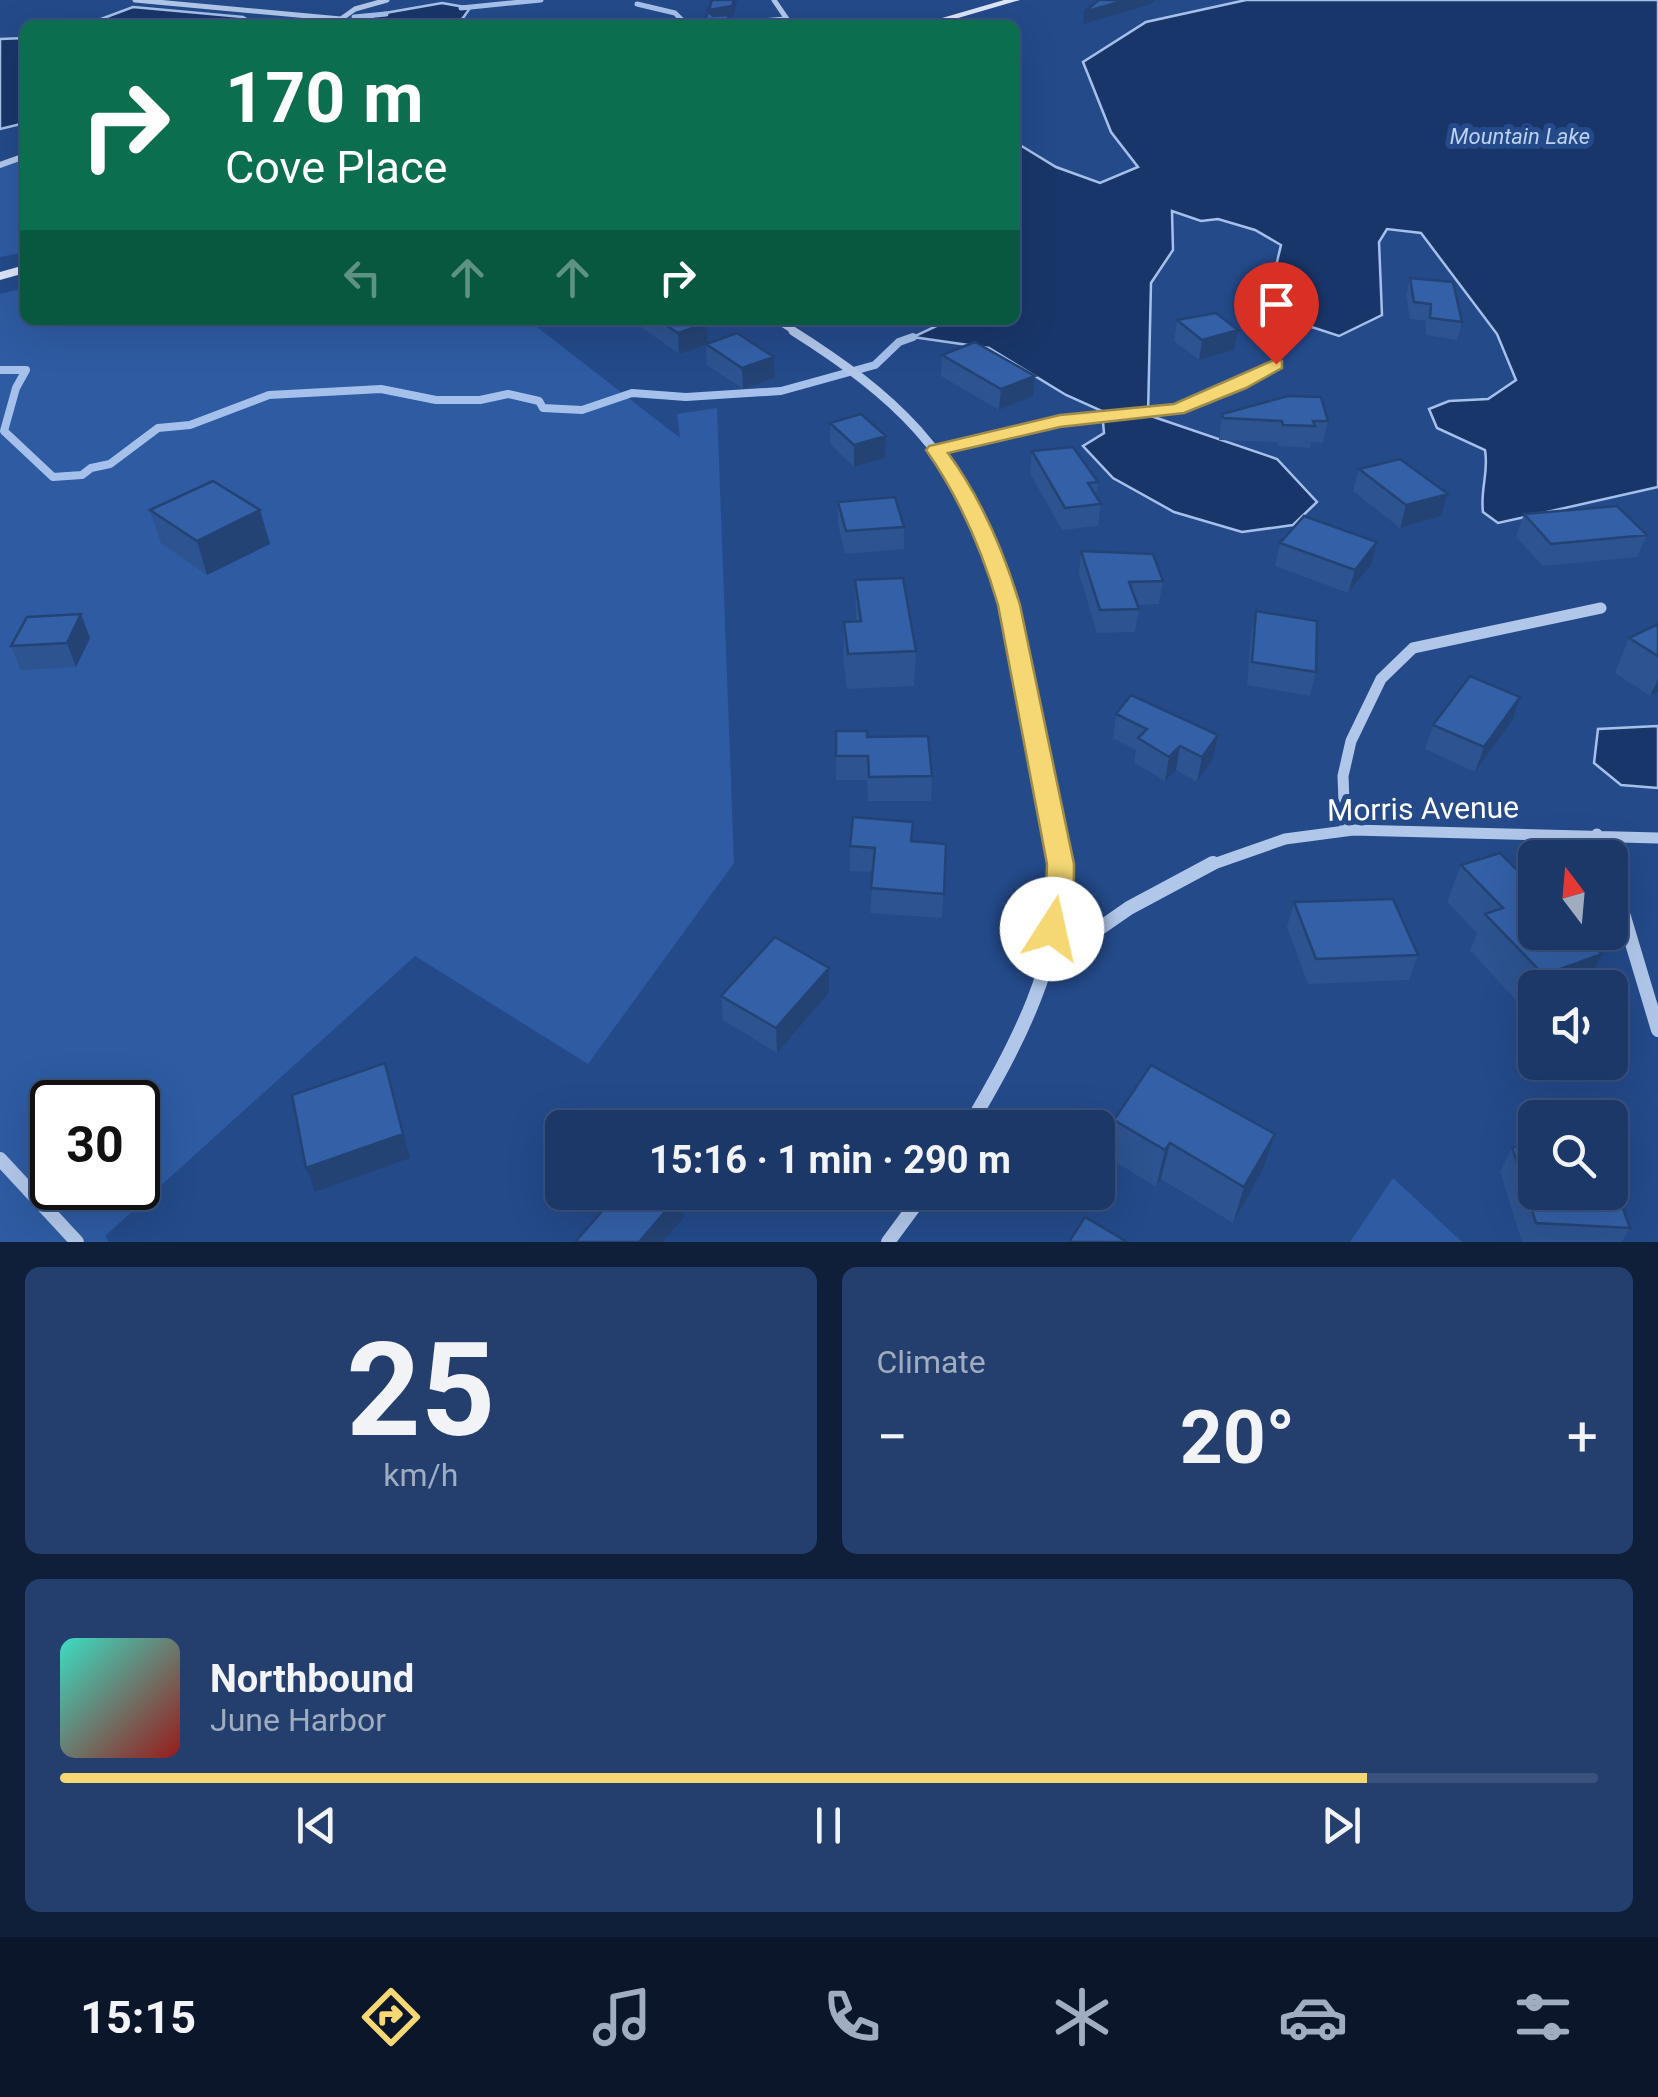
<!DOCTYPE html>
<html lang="en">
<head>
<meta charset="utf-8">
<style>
	body { margin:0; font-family:Roboto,sans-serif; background:#243f6e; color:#f1f3f6; height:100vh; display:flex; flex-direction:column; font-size:38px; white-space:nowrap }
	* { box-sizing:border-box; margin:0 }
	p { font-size:32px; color:#a0acc0 }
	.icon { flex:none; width:55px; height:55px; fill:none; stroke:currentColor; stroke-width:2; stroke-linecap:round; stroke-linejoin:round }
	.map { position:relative; height:1242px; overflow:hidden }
	.drawer { display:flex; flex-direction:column; gap:25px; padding:25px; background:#0f1f39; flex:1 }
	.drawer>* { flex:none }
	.top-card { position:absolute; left:20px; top:20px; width:1000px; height:305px; border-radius:15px; box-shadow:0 10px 40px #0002,0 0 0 2px #39527c; background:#0b6e4f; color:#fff; overflow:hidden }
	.needle { width:65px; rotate:344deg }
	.tools { position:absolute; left:1518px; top:840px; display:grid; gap:20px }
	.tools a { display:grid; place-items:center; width:110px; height:110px; border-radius:15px; background:#1b3868; box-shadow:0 10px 40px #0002,0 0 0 2px #39527c; font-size:50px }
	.speed { position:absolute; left:30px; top:1080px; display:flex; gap:20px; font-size:50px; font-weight:700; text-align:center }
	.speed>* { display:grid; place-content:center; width:130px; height:130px; border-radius:50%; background:#1b3868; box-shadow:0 10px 40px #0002,0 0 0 2px #39527c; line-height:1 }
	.speed .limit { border:5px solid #111; border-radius:15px; background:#fff; color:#111 }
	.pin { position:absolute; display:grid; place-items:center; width:85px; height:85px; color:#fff; margin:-102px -42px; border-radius:50% 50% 50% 0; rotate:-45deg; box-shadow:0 0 10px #0007 }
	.pin .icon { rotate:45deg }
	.me { position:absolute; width:110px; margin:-55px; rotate:10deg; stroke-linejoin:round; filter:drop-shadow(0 0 8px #0008) }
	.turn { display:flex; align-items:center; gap:35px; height:210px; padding:0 40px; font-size:45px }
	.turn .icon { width:130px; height:130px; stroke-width:2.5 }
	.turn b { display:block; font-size:70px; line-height:85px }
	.lanes { display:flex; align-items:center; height:95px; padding:0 40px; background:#0003; justify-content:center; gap:50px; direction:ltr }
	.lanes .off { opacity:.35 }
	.big { font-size:75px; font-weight:700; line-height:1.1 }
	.drawer .tile { flex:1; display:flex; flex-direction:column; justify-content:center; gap:15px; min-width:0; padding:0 35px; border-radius:15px; background:#243f6e }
	.drawer .dial { align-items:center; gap:0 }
	.dial b { font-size:130px; line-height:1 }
	.song { display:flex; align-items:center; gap:30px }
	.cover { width:120px; height:120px; border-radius:15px; background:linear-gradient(135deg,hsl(170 70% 55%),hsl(0 70% 35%)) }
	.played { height:10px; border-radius:5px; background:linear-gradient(90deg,#f5d874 85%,#39527c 85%) }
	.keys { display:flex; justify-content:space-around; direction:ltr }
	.heat { display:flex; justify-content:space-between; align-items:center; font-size:55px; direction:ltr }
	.drawer .tiles { flex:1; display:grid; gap:25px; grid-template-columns:1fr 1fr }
	.tile:last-child { grid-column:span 2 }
	.trip { position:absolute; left:545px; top:1110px; width:570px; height:100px; border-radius:15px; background:#1b3868; box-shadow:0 10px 40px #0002,0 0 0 2px #39527c; font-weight:700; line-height:100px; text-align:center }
	.tabs { display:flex; height:160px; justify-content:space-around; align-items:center; background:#0b162a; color:#a0acc0 }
	.tabs .icon { width:70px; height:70px }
	.tabs .on { color:#f5d874 }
	.tabs b { font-size:45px; color:#f1f3f6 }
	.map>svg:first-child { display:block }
	.green { fill:#2e5ba2; fill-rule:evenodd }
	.water { fill:#19366a; stroke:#a5c1eb; stroke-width:2.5 }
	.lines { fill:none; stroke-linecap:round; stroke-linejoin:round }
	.stream-far1 { stroke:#a5c1eb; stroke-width:5 }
	.stream { stroke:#a5c1eb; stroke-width:8 }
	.minor-far4 { stroke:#b1c7ea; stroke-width:5 }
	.minor-far3 { stroke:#b1c7ea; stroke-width:6 }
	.minor-far2 { stroke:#b1c7ea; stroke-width:9 }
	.minor-far1 { stroke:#b1c7ea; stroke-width:11 }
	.minor { stroke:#b1c7ea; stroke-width:14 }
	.secondary { fill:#dce6f8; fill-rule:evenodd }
	.wall { fill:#2d5390 }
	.shaded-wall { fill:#244375 }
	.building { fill:#3460a7; stroke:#244375; stroke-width:2.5 }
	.route { fill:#f5d874; stroke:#9f8c4b; stroke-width:2.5 }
	.labels { text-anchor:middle; stroke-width:10; stroke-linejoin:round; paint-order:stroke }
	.far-water-label { font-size:22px; font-style:italic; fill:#bdd1f1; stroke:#244a8a }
	.near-street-label { font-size:30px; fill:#fff; stroke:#244a8a }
</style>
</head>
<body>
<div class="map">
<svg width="1658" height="1242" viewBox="0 0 1658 1242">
	<rect width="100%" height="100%" fill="#244a8a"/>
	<path class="green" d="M25 157V252L0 257V165Z
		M25 288V320H528L680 438 677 414 717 408 734 863 588 1064 415 956 105 1236 109 1242H0V294ZM52 1102H138V1188H52Z
		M1393 1178 1462 1242H1350Z"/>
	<path class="water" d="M1246 0H1658V487L1498 523 1483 512C1480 489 1489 473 1485 450L1437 428 1429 409 1449 401 1488 399 1516 380 1497 334 1421 233 1387 229 1379 242 1382 315 1339 336 1284 318 1272 283 1281 245 1255 230 1218 219 1201 221 1172 211 1173 250 1151 283 1148 415 1277 459 1317 502 1293 525 1242 532 1174 512 1113 478 1083 446 1104 433 1102 411 1066 395 989 348 913 337 949 320H1015V142L1056 167 1100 183 1138 167 1111 132 1083 62 1146 22Z
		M442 3 470 8 463 18 451 25 370 22 374 15Z
		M133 7 243 17 256 25H85Z
		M25 38V123L0 129V39Z
		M1658 726V788L1621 785 1594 763 1598 729Z"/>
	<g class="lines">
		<path class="stream-far1" d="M637 4 675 13 687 25
			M461 8 541 0
			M354 17 386 14
			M254 23H318"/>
		<path class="stream" d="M0 370H26L16 388 4 431 53 477 82 475 91 468 110 464 158 428 190 425 269 395 381 389 436 400H480L508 394 539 401 543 408 582 410 632 393 686 397 781 391 875 365 899 342 913 337"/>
		<path class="minor-far4" d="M135 0 341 19 350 25
			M774 0 791 25
			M341 19 355 9 387 0
			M715 25 785 19"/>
		<path class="minor-far3" d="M0 165 25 156
			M776 320 797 333"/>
		<path class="minor-far2" d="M793 331C896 396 955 452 998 568
			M936 450 1060 421 1177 409 1240 384 1276 364"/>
		<path class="minor-far1" d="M997 566 1022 659 1060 866
			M1345 829 1343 776 1351 741 1381 679 1413 648 1601 608
			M1597 834 1606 858
			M1208 866 1285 839 1353 830 1658 838"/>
		<path class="minor" d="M1610 870 1658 1030
			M1044 967 1129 908 1213 863
			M968 1128C1015 1048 1064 959 1060 863
			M0 1159 77 1242
			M888 1242 925 1192"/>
		<path class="secondary" d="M1004 0H1020L934 25H918Z
			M25 265V273L0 280V272Z"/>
	</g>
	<path class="wall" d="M1410 278 1462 322 1457 340 1426 335V321L1410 319 1406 295Z
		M631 320H701L707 323 708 344 774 357 775 378 743 389 707 365 706 344 679 354Z
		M1177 320 1234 350 1199 360 1174 341Z
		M942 355 1035 376 1033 396 999 410 941 376Z
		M1222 414 1328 421 1323 443 1311 442 1310 448 1278 446 1277 442 1219 440Z
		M830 423 885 458 854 467 830 444Z
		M1032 451 1098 482 1096 496 1101 504 1098 526 1062 530 1030 473Z
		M1359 469 1448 494 1441 516 1400 528 1353 491Z
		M838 502 904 527V549L845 554 838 524Z
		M150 510H260L270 544 207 575 161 543Z
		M1524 514 1647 535 1637 557 1543 566 1516 537Z
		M1377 542 1371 565 1348 593 1275 566 1280 543Z
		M1081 551 1163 581 1159 604 1138 605 1139 609 1135 632 1097 633 1079 574Z
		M855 580 916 651 914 686 847 689 843 657 844 622H856Z
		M1256 611 1316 672 1310 696 1247 685 1251 635Z
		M1658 624V692L1650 696 1615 673 1629 638Z
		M90 638 76 667 21 670 11 646Z
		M1116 714 1218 735 1213 759 1197 782 1176 770 1165 781 1134 763 1136 750 1113 738Z
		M1512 721 1475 772 1425 749 1433 725Z
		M836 731 867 737 932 776 931 801H868L867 780H836Z
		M913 822 912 841 946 844 942 918 870 913 873 872 850 871V846Z
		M1461 865 1585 988H1535V1009L1527 1012 1470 950 1477 933 1447 902Z
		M1294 902 1418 955 1409 980 1308 984 1287 927Z
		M829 993 777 1053 723 1020 721 996Z
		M1114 1120 1275 1134 1263 1170 1233 1223 1161 1179 1156 1187 1106 1156Z
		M1512 1147 1630 1228 1622 1242H1522L1500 1172Z"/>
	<path class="shaded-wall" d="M734 0H737L733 17 729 18V25L710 21 709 10Z
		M1126 0H1156L1151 4 1083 24 1084 12Z
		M707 323 708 344 679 354 678 333Z
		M1238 330 1234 350 1199 360 1202 340Z
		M774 357 775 378 743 389 742 368Z
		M1035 376 1033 396 999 410 1001 389Z
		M886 436 885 458 854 467V445Z
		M1448 494 1441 516 1400 528 1406 505Z
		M260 510 270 544 207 575 197 541Z
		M1377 542 1371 565 1348 593 1355 570Z
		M81 614 90 638 76 667 67 643Z
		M1658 679V692L1650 696Z
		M1520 697 1512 721 1475 772 1484 747Z
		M1218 735 1213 759 1197 782 1202 757Z
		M1180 746 1176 770 1165 781 1169 757Z
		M1602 954 1585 988H1539L1544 975Z
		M829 968V993L777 1053 776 1028Z
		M1535 995V1009L1527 1012Z
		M385 1063 410 1158 315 1192 306 1168Z
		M1275 1134 1263 1170 1233 1223 1244 1187Z
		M1170 1143 1161 1179 1156 1187 1165 1150Z
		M681 1193 684 1217 663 1242H639Z"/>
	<path class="building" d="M712 0H734L732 6 709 10Z
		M1099 0H1126L1084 12Z
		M708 11 713 16 729 15 726 25H704Z
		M1410 278 1453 282 1462 322 1430 318 1431 304 1414 302Z
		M1216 313 1238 330 1202 340 1177 320Z
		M658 320H701L707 323 678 333Z
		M737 333 774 357 742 368 706 344Z
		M975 342 1035 376 1001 389 942 355Z
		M1288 396 1321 397 1328 421H1313L1315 426 1283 425 1282 421 1223 418 1222 414Z
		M861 414 886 436 854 445 830 423Z
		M1073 447 1098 482 1088 483 1101 504 1065 508 1032 451Z
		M1400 459 1448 494 1406 505 1359 469Z
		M213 481 260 510 197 541 150 510Z
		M895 497 904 527 846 531 838 502Z
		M1617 506 1647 535 1551 544 1524 514Z
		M1304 516 1377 542 1355 570 1280 543Z
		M1081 551 1153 554 1163 581 1129 582 1139 609 1100 610Z
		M903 578 916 651 848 654 844 622 861 621 855 580Z
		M1256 611 1317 621 1316 672 1252 662Z
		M81 614 67 643 11 646 27 617Z
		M1658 624V656L1629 638Z
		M1470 676 1520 697 1484 747 1433 725Z
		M1131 695 1218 735 1202 757 1180 746 1169 757 1138 738 1147 729 1116 714Z
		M836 731H867V737L928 736 932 776 869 777 868 756H836Z
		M853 817 913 822 911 841 946 844 944 894 871 888 875 848 850 846Z
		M1500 853 1535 888V932H1580L1602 954 1544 975 1485 914 1503 908 1461 865Z
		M1393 899 1418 955 1316 959 1294 902Z
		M775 937 829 968 776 1028 721 996Z
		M385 1063 403 1134 306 1168 292 1095Z
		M1151 1065 1275 1134 1244 1187 1170 1143 1165 1150 1114 1120Z
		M1512 1147 1535 1149V1192H1610V1173L1630 1228 1536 1223Z
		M619 1192 681 1193 639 1242H575Z
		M1085 1217 1127 1242H1069Z"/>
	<path class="route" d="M1276 359 1282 361V368L1246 388 1184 413 1060 427 948 453C981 498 1004 552 1020 605L1074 864C1074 888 1074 915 1062 937L1052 940 1042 937 1038 929 1046 891 1047 864 998 605C982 550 959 497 926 450L929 446 1060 415 1174 404Z"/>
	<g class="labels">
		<g class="far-water-label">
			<text x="1520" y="144">Mountain Lake</text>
		</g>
		<g class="near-street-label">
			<text transform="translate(1423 809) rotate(-1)" y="10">Morris Avenue</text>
		</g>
	</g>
</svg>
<div class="tools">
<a><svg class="needle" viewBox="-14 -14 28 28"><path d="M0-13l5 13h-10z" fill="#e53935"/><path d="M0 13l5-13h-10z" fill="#a0acc0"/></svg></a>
<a><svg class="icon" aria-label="sound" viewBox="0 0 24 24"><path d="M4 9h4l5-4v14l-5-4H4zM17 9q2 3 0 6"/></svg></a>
<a><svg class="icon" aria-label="search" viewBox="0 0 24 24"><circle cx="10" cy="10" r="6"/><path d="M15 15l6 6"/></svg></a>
</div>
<div class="speed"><div class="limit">30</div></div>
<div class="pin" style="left:1276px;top:364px;background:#d93025"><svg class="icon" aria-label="arrive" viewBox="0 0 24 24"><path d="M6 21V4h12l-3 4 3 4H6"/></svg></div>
<svg class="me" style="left:1052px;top:929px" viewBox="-20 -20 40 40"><circle r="19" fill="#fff"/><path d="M0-13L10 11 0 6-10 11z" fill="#f5d874"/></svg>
<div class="trip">15:16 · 1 min · 290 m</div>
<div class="top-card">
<div class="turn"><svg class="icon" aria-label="right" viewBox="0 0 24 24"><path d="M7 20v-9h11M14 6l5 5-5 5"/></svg><div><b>170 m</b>Cove Place</div></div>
<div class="lanes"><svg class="icon off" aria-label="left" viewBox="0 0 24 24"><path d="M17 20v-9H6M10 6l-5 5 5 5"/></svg><svg class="icon off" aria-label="ahead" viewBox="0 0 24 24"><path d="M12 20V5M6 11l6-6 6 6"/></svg><svg class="icon off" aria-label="ahead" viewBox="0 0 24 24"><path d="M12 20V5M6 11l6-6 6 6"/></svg><svg class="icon" aria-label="right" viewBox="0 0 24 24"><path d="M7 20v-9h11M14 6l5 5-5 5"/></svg></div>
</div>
</div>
<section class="drawer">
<div class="tiles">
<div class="tile dial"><b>25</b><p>km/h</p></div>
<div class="tile"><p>Climate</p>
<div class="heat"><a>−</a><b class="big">20°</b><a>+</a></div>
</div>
<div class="tile">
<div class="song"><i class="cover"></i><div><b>Northbound</b><p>June Harbor</p></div></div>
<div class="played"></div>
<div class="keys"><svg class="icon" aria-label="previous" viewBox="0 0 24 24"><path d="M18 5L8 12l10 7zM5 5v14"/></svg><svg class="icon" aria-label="pause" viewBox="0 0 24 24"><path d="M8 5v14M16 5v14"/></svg><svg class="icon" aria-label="next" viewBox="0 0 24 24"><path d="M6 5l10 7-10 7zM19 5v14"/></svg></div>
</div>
</div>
</section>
<nav class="tabs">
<b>15:15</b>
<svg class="icon on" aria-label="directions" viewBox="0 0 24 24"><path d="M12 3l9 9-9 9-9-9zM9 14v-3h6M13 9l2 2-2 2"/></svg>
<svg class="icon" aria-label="music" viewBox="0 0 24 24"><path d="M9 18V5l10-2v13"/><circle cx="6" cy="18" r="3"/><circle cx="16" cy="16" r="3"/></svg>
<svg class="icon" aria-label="phone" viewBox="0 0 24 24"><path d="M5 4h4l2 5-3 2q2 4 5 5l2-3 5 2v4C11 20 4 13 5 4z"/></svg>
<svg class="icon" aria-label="climate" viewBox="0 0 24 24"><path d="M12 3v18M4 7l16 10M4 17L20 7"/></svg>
<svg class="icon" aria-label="car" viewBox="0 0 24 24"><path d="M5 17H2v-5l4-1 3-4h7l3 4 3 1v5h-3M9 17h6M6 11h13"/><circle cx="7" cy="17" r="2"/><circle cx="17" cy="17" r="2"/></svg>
<svg class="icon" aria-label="filters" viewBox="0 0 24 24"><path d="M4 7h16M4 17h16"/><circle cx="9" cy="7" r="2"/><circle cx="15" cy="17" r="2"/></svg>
</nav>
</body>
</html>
